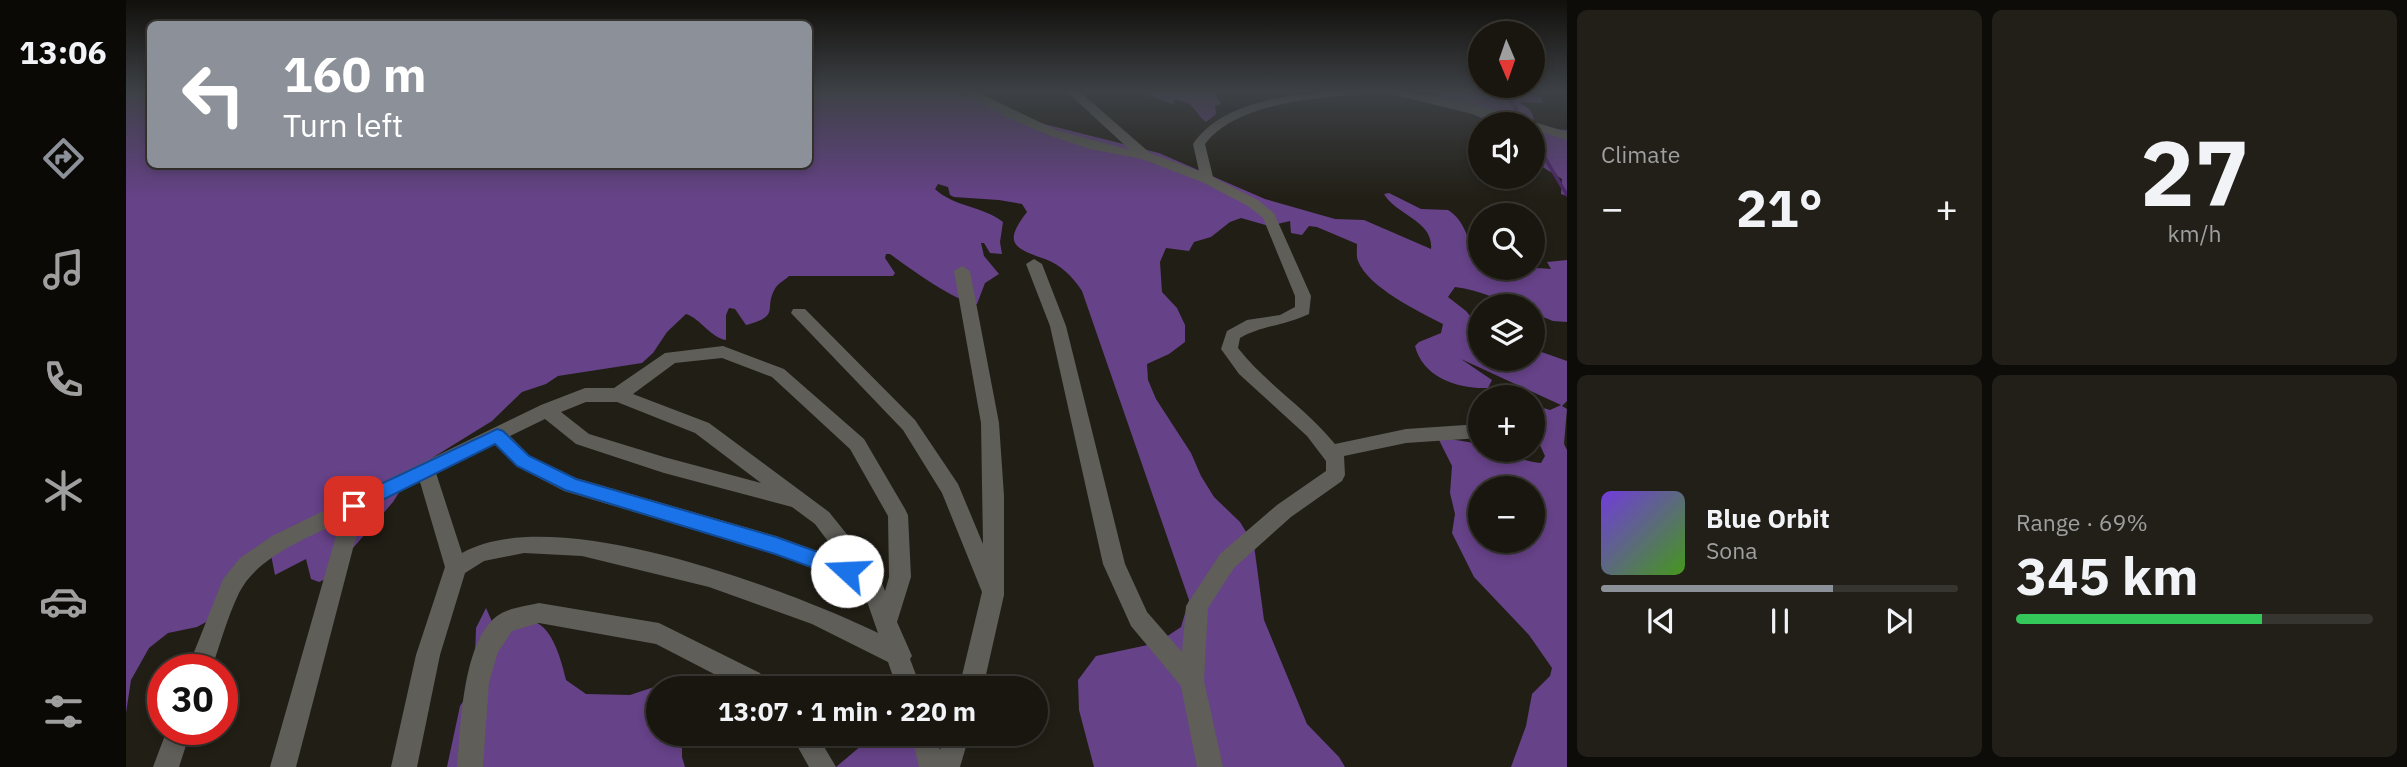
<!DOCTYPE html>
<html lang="en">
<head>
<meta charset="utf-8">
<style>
	body { margin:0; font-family:"IBM Plex Sans",sans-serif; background:#221f19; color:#f1f3f6; height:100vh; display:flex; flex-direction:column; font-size:26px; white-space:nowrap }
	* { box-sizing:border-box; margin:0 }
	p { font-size:23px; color:#9f9f9f }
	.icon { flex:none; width:38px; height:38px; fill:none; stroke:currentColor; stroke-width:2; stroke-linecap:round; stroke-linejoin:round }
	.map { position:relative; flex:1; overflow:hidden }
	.side { display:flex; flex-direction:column; gap:10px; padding:10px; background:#0e0c09; width:840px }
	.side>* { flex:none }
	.top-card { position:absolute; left:21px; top:21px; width:665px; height:147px; border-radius:10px; box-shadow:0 4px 10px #0003,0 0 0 2px #373530; background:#8c9099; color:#fff; overflow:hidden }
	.needle { width:46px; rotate:178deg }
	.controls { position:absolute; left:1342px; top:21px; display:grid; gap:14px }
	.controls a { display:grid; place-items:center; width:77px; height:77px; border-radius:50%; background:#191610; box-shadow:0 4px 10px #0003,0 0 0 2px #373530; font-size:35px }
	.speed { position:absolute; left:21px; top:654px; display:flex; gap:14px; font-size:35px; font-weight:700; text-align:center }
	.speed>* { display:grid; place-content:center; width:91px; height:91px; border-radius:50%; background:#191610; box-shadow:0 4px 10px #0003,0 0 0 2px #373530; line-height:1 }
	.speed .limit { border:10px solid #d22; background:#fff; color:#111 }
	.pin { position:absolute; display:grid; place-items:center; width:60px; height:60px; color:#fff; margin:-30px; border-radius:14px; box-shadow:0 4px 10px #0006 }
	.me { position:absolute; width:77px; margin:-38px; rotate:290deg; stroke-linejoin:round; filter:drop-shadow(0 0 5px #0008) }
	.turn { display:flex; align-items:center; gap:24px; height:147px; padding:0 21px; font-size:32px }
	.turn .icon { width:91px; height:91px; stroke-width:2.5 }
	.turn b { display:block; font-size:49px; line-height:60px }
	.big { font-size:52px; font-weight:700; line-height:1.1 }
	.side .widget { flex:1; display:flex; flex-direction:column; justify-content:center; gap:10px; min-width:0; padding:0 24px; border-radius:10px; background:#221f19 }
	.side .dial { align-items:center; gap:0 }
	.dial b { font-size:91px; line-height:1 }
	.song { display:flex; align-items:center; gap:21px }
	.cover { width:84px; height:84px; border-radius:10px; background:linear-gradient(135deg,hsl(260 70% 55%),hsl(100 70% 35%)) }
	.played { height:7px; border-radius:4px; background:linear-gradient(90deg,#8c9099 65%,#373530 65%) }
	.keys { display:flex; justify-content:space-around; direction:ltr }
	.heat { display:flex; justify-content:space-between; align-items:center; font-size:38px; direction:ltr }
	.charge { height:10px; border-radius:5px; background:linear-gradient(90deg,#34c759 69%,#373530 0) }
	.side .tiles { flex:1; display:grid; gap:10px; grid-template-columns:repeat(2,1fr) }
	.trip { position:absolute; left:520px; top:676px; width:402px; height:70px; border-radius:35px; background:#191610; box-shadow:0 4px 10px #0003,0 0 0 2px #373530; font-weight:700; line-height:70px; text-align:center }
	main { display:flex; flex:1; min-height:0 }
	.tab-bar { display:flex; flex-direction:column; width:126px; justify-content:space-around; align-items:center; background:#0a0906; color:#9f9f9f }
	.tab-bar .icon { width:49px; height:49px }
	.tab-bar .current { color:#8c9099 }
	.tab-bar b { font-size:32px; color:#f1f3f6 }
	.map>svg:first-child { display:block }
	.forest { fill:#664288; fill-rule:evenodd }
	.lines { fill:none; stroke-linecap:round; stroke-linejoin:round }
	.stream { stroke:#4c276b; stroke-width:3.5 }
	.minor { fill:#5f5e59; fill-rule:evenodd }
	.route { fill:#1a73e8; stroke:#114b97; stroke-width:2 }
</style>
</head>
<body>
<main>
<nav class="tab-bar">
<b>13:06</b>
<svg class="icon current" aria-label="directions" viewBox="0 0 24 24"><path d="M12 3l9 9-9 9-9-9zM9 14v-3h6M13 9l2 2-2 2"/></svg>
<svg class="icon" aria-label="music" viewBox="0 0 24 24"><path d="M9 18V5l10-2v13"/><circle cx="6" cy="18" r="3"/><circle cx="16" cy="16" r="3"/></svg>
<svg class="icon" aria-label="phone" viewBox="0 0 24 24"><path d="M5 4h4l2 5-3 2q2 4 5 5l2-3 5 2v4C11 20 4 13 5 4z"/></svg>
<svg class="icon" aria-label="climate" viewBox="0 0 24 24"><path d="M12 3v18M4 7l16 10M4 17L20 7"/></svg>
<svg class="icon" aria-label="car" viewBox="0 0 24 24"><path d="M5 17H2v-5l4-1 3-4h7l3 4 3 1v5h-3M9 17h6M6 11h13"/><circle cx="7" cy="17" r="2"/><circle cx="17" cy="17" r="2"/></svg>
<svg class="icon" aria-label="filters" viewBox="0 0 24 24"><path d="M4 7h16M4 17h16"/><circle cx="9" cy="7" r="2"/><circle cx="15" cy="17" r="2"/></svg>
</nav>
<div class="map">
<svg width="1441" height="767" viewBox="0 0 1441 767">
	<rect width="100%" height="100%" fill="#211e15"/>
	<path class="forest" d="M0 91H24V164H682L683 91H829L918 124 1033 153 1139 199 1209 219 1238 220 1305 249C1308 221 1269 214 1258 194L1263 193 1295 209 1322 210C1347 225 1342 262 1365 278 1385 267 1403 267 1425 269L1421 262 1441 260V322L1427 321 1407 313V306C1380 306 1358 290 1329 287L1322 297 1340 311 1354 328V359H1407V349L1441 361V401L1436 406 1441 409 1438 444 1441 450V767H1385L1400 726 1406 694 1424 676 1426 668 1403 635 1348 577 1326 533 1329 514 1324 493 1326 466 1313 440 1318 438 1354 444V450C1377 450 1393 461 1415 463L1419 456 1407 430V405L1424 410 1435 405 1335 359 1366 380 1362 388C1332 389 1297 378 1289 346L1293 342 1315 333 1317 324C1292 311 1243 288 1232 261 1230 256 1231 249 1231 244L1191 227 1183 226 1176 235 1165 233 1164 221 1143 226 1115 218 1104 222 1085 237 1068 242 1063 251 1040 248 1034 262 1036 292 1051 308 1059 325V342L1043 354 1021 364 1022 380 1030 399 1065 453 1075 476 1088 497 1114 522 1128 545 1138 620 1181 724 1213 757 1219 767H968L953 710 952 680 970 656 1031 643 1055 627 1063 600 956 291C947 277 935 265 919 259 887 248 877 243 901 212L896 204 873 200 828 197 824 195 822 187 812 184 809 189C828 207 857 206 877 222L874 242 876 254 864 253 858 243H855L858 256 873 274 859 283 851 304C834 305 780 266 764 254H760L759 258 769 273 767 276H663C660 279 653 283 650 287 636 309 657 315 620 325L609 309 603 308 600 315V340C585 338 575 319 560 314L541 332 527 353 516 363 432 376 420 384 396 392 366 421 306 458 284 475 267 502 200 579 193 582 185 579 180 559 149 575 145 555H139L91 616 71 627 42 633 23 648 5 680 0 713ZM1354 488H1407V541H1354Z
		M1010 91H1088L1095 104 1089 106 1090 114 1080 122C1067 112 1069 100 1047 100L1049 104H1046Z
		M1300 91C1319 91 1337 94 1356 94 1377 93 1395 89 1416 98L1417 103 1392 102C1402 107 1407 111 1408 122L1416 128 1441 130V196L1435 194 1436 179 1407 161V124H1366L1318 98Z
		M360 608 368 626C379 624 396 619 408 622 427 627 436 663 440 680L460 694 504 695 537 684 544 687 532 688V733H556V757L559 767H321L334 706 348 686 350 628Z
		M761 738 817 751 833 767H710L742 740Z"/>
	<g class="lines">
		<path class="stream" d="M1379 91 1399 124
			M1407 138 1441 195"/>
		<path class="minor" d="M834 91H849L930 130 1004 150 940 91H953L1024 153 1073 171 1067 144C1099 96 1186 91 1238 91L1232 94C1186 99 1110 103 1079 144L1087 177 1132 200 1148 213 1185 296 1183 314C1158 326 1137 325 1114 338L1112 348C1140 384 1180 408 1209 444L1280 429 1354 424V438L1280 443 1218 456 1219 475 1216 481 1165 517 1108 568 1082 608 1078 681 1097 767H1071L1055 686 1005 626 977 564 924 326 900 264 908 259 916 264 940 326 999 564 1021 612 1056 652 1060 606 1094 554 1151 505 1200 471V461L1181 436 1113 374 1095 349 1101 331 1121 320 1154 315 1169 307V296L1137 218 1122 206 1076 182 1016 159 964 149 922 135 881 117Z
			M1254 91C1318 91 1382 115 1441 132V140L1407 130V124H1386Z
			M836 266 844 271 873 423 878 496V595L857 688H833L856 592 816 493 777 430 665 313 667 309H679L789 420 832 484 857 544 855 423 828 271Z
			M597 346 658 369 738 439 779 509 782 515 785 577 771 622 786 656 784 659 795 688H771L762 662 686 624 583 587 456 556 398 553 358 561 339 573 314 655 291 767H265L290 655 319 567 294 482 237 510 170 767H144L214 522C179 539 131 557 113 593 101 618 94 645 85 670H61L97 579 114 558 146 536 415 405 459 388H488L539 353ZM596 358 646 377 724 449 762 516 763 577 759 591 752 573 703 512 583 423 507 394 549 363ZM460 402H491L569 433 635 483 538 457 463 434 435 412ZM419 419 450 444 538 473 666 507 689 524 716 560 650 536 450 478 404 456 384 436ZM369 444 390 466 438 491 648 554 736 587 752 633C662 590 428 500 336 553L310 473Z
			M413 603 533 623 634 673 644 688H615L530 644 413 623 386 631 372 652 363 682 357 767H331C335 726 336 643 371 616 381 608 401 606 413 603Z
			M41 730H65L53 767H27Z
			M664 733H690L710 767H683Z
			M785 733H809L814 750 820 733H844L834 767H793Z"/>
	</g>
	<linearGradient id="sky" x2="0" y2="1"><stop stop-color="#12100c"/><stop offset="0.46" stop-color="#3d4146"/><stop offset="1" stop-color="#3d4146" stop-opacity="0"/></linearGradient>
	<rect width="1441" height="199" fill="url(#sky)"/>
	<path class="route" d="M371 429 377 431 403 456 450 479 650 537 728 565 730 571 728 577 721 580 649 554 439 490 391 466 369 444 234 511 228 513 221 511 219 506 221 500Z"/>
</svg>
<div class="controls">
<a><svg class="needle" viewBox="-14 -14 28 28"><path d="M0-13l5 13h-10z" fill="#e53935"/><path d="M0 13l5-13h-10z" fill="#9f9f9f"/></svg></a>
<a><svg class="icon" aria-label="sound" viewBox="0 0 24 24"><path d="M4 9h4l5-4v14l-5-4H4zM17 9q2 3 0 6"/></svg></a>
<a><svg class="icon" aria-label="search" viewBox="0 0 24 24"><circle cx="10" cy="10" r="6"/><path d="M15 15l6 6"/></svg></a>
<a><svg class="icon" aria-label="layers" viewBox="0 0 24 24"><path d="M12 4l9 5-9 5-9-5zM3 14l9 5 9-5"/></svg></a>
<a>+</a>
<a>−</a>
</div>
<div class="speed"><div class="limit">30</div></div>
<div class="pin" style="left:228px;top:506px;background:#d93025"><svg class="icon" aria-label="arrive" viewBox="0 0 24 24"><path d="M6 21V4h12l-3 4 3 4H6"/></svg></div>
<svg class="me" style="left:721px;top:571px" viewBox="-20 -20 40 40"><circle r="19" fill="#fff"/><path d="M0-13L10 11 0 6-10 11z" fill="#1a73e8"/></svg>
<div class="trip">13:07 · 1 min · 220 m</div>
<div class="top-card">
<div class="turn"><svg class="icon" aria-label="left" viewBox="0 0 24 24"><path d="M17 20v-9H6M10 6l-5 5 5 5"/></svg><div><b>160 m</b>Turn left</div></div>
</div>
</div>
<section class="side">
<div class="tiles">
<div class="widget"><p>Climate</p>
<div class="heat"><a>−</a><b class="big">21°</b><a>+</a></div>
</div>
<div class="widget dial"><b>27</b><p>km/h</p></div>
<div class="widget">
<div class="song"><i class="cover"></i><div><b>Blue Orbit</b><p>Sona</p></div></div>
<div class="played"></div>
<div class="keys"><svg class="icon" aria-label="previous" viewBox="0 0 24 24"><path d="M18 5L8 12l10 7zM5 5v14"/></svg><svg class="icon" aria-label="pause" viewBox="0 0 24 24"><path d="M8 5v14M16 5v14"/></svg><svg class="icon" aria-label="next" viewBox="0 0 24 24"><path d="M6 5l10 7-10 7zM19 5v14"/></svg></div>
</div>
<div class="widget"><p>Range · 69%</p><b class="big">345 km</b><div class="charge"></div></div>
</div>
</section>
</main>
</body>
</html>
